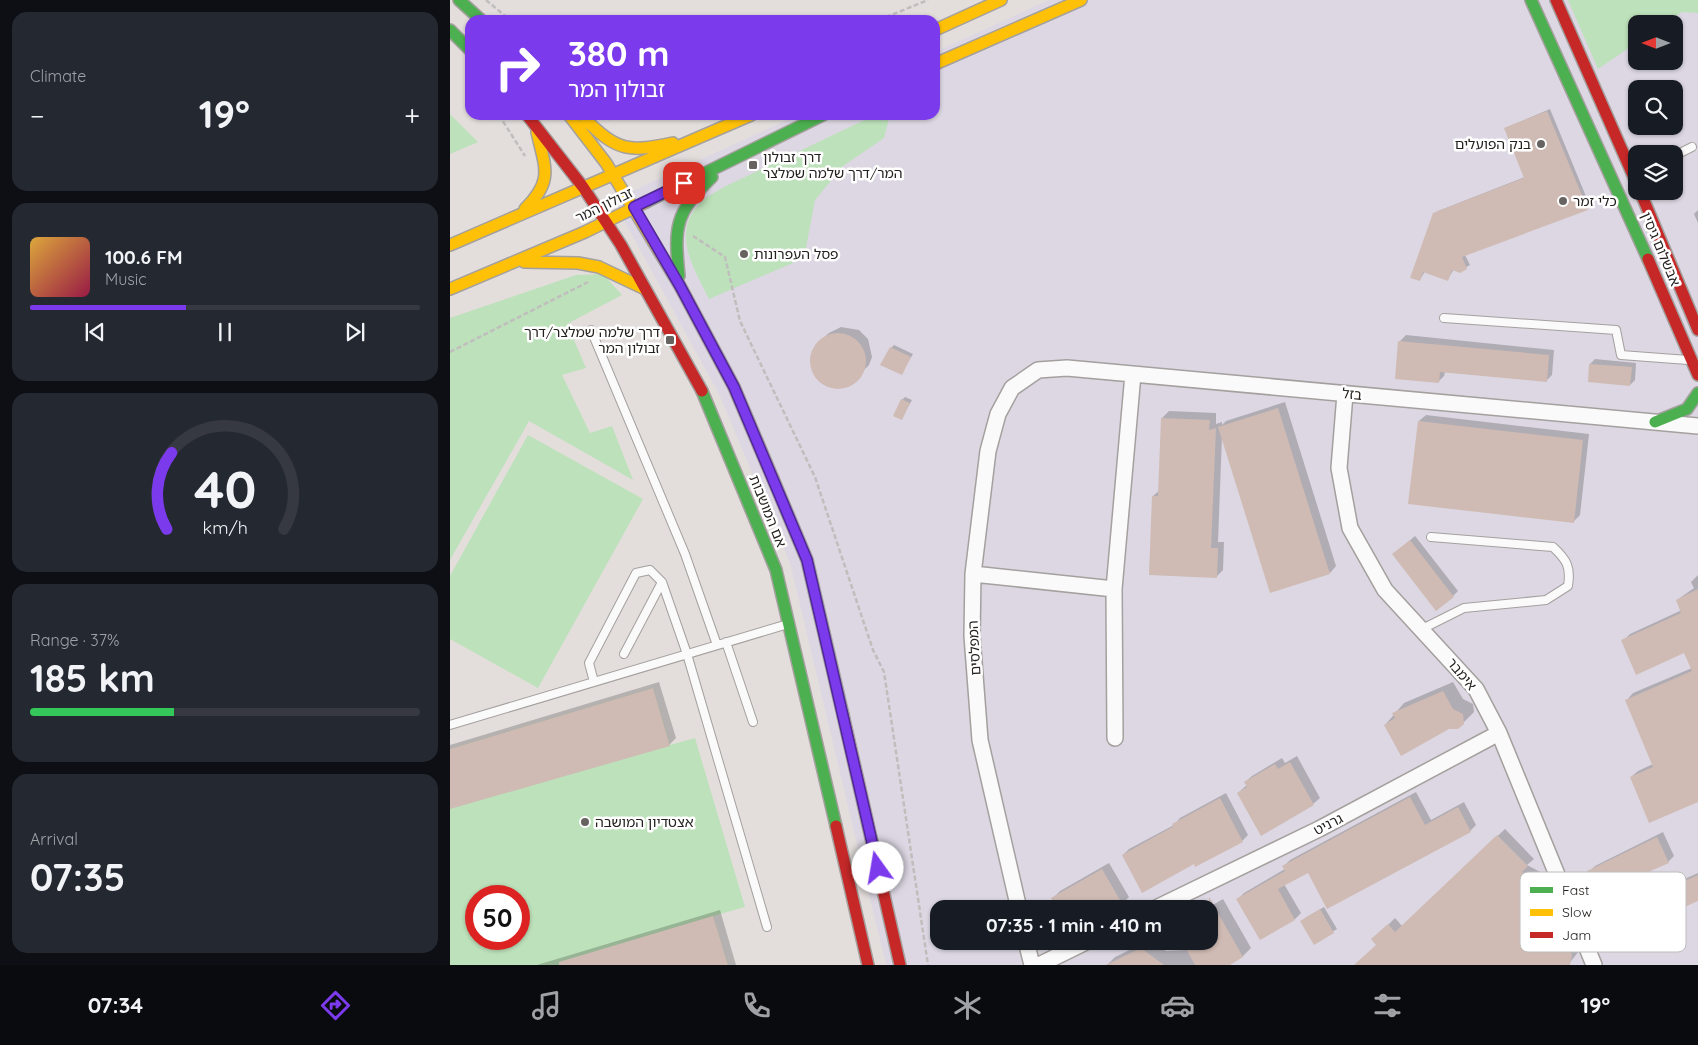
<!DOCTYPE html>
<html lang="en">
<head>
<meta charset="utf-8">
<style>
	body { margin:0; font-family:Quicksand,"Noto Sans Hebrew",sans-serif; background:#242831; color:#f1f3f6; height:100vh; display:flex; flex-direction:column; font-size:19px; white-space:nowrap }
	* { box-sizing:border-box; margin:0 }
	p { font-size:16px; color:#9ea1a6 }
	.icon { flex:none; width:28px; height:28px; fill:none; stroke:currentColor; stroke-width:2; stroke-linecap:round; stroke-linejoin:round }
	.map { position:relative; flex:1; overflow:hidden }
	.details { display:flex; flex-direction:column; gap:12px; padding:12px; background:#0d0f14; width:450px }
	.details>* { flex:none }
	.top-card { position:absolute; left:15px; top:15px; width:475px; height:105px; border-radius:15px; box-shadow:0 1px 4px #0004; background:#7c3aed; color:#fff; overflow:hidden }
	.needle { width:32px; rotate:270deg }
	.fabs { position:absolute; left:1178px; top:15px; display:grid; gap:10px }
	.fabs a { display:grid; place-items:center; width:55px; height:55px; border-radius:10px; background:#171b24; box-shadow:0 1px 4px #0004; font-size:25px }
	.speed { position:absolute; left:15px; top:885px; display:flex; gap:10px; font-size:25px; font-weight:700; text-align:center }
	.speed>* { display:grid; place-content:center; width:65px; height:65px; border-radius:50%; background:#171b24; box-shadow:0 1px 4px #0004; line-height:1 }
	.speed .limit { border:8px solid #d22; background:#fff; color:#111 }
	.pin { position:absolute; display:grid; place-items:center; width:42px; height:42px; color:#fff; margin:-21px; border-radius:10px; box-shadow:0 2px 8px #0006 }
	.me { position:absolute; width:55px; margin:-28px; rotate:347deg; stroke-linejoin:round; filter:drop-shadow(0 0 4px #0008) }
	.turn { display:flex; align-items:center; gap:18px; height:105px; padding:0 20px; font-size:22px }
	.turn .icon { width:65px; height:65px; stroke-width:2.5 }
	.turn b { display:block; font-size:35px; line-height:42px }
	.big { font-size:38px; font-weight:700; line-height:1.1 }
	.details .card { flex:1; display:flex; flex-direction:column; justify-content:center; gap:8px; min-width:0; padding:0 18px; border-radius:15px; background:#242831 }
	.details .dial { align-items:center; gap:0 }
	.dial svg { height:130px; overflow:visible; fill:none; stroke:#363941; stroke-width:7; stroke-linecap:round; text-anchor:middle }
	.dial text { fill:#f1f3f6; stroke:none }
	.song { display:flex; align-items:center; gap:15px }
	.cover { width:60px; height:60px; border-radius:8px; background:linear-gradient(135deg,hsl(40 70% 55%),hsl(340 70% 35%)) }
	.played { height:5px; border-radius:2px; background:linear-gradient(90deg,#7c3aed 40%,#363941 40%) }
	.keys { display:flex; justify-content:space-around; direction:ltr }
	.heat { display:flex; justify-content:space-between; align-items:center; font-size:28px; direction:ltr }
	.charge { height:8px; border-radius:4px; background:linear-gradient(90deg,#34c759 37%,#363941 0) }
	.trip { position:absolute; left:480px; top:900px; width:288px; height:50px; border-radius:15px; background:#171b24; box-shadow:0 1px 4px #0004; font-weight:700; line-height:50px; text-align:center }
	.dock { display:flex; height:80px; justify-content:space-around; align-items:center; background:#090b0e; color:#9ea1a6 }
	.dock .icon { width:35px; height:35px }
	.dock .selected { color:#7c3aed }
	.dock b { font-size:22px; color:#f1f3f6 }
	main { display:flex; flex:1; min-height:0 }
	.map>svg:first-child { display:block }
	.industrial { fill:#dcd7e2; fill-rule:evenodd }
	.green { fill:#bde1ba; fill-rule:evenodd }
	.shadow { fill:#0003 }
	.building { fill:#cfbbb3 }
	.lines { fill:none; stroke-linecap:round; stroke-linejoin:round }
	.lane-casing { stroke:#a4a09e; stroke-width:10 }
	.street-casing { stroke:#a4a09e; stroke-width:18 }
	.fast-casing { stroke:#a4a09e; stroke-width:14 }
	.slow-casing { stroke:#a4a09e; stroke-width:14 }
	.jam-casing { stroke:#a4a09e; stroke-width:14 }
	.path { stroke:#c0bebd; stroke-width:2.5; stroke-dasharray:5 2.5; stroke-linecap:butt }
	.lane { stroke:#fbfafa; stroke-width:8 }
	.street { stroke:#fbfafa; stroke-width:15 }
	.fast { stroke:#4caf50; stroke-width:11 }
	.slow { stroke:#ffc107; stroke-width:11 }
	.jam { stroke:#c62828; stroke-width:11 }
	.route-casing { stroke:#51269a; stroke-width:12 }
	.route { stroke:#7c3aed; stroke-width:9 }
	.poi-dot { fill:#676361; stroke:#fff; stroke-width:2 }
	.labels { text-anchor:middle; stroke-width:5; stroke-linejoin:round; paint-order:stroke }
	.poi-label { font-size:14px; fill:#24211f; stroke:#fff; text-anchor:start }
	.street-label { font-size:14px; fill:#24211f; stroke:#fff }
	.key { fill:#fff; stroke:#bdbcbc; stroke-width:1 }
	.key-label { font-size:14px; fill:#24211f }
</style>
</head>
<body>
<main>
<section class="details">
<div class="card"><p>Climate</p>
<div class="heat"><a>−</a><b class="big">19°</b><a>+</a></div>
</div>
<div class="card">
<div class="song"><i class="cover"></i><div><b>100.6 FM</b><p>Music</p></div></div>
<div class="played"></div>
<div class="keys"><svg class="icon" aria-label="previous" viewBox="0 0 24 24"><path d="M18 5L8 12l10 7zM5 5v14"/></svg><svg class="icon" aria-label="pause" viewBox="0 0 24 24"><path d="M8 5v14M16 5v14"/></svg><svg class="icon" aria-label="next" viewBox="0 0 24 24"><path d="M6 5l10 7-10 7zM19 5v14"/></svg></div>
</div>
<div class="card dial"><svg viewBox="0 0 100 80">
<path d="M14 69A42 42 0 1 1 86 69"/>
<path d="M14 69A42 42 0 0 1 17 22" stroke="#7c3aed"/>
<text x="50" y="56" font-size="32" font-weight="700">40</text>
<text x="50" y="72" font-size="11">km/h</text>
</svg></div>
<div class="card"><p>Range · 37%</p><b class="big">185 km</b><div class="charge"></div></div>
<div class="card"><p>Arrival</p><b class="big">07:35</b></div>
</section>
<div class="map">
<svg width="1248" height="965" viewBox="0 0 1248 965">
	<rect width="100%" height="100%" fill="#e3dedc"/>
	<path class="industrial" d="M599 0H1248V965H436L340 563 269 394 163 200 348 115H485V52ZM1186 24H1224V61H1186ZM1186 89H1224V126H1186ZM1186 154H1224V191H1186ZM489 909H759V941H489Z"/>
	<path class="green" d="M1118 0H1248V13L1232 12 1214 24H1186V43L1148 69Z
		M0 114 28 142 0 154Z
		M425 115H440L434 138 393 166 365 200 354 258 259 299C244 268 220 233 251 202 257 196 267 192 274 187Z
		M153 274 172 295 117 324 136 368 112 375 140 433 162 426 183 480 79 421 0 560V318L126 275Z
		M78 435 193 499 88 688 0 639V576Z
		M203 688 220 745 245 738 295 907 263 916 278 965H0V749ZM26 896H69V939H26Z"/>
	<path class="shadow" d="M1100 109 1140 206 1015 255 1020 265 1010 271 1004 269 998 279 975 271 970 280 984 214 988 211 1075 177 1055 128Z
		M1248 210V223L1244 214Z
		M391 327 409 330 418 339 422 357 419 365 400 384 382 386 374 383 365 374 362 356 371 340 379 333Z
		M956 335 1104 350 1102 375 1096 381 995 372 994 376 988 382 950 341Z
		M444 345 463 354 451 374 441 348Z
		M1145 359 1186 363 1185 380 1180 385 1140 364Z
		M455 397 462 400 452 418V400Z
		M835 402 886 566 880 573 772 436 768 542H774L773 570 766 577 703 496 710 490 712 418 719 411 766 413V424L772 422V425L776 421Z
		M976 415 1139 434 1130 515 1123 522 969 421Z
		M965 536 1008 591 1003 596 949 550Z
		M1248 575V801L1200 822 1181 777 1188 771 1203 764 1177 700 1183 693 1242 668 1235 651 1173 641 1180 634 1232 610 1227 600 1244 588 1241 582Z
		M209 682 226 738 219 745 0 808V745Z
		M1003 682 1013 699 1023 704 1024 712 1013 723 935 725 954 703Z
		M847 756 870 798 863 804 788 793 797 785 795 782 802 776 832 758 835 763Z
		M966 792 981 820 1014 802 1026 825 1020 831 859 871 834 884 851 913 845 919 811 939 788 899 794 893 835 869 834 866 840 860Z
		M776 793 798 835 792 841 744 863 673 855 679 849 724 825 730 818Z
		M1055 829 1084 859 1077 865 1096 875 1129 951 1118 965H905L927 945 930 933 945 918 952 926Z
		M1213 832 1224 856 1218 862 1196 872 1205 892 1248 873V900L1217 913 1211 901 1162 924 1139 872 1145 866Z
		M659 863 679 897 672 904 663 909H599L605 903 603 898 610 891Z
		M773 899 801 948 793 956 778 965H657L665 957 698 941H703L716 951 738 950 736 948 740 941H759V909H756Z
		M874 907 887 929 864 943 855 918Z
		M270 910 286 965H87Z"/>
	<path class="building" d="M1097 111 1138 210 1012 257 1017 269 1010 273 1002 270 998 281 973 272 970 281 960 278 983 213 1074 178 1054 128Z
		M360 361a28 28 0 1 1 56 0a28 28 0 1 1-56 0Z
		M948 341 1099 355 1097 382 990 372 989 383 945 379Z
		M440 347 461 357 452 375 430 365Z
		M1139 364 1182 367 1180 386 1138 382Z
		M451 399 460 403 452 420 443 416Z
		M828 408 880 574 820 593 768 427Z
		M711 418 760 420 759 430 766 428 761 548H768L767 578 699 575 702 496H708Z
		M968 421 1133 440 1124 523 958 504Z
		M960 540 1004 597 986 611 942 554Z
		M1248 589V802L1199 823 1180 777 1203 767 1175 700 1242 671 1234 653 1186 675 1171 640 1231 613 1226 600Z
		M203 688 220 746 0 809V749Z
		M993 691 1003 709 1013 714 1014 724 1008 729H999L951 756 934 725 945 718 942 713Z
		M840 762 864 805 811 836 787 793 797 787 794 782 825 764 828 769Z
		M960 797 975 825 1008 807 1021 832 877 909 858 873 828 889 845 920 810 940 786 899 835 871 832 866Z
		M770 798 793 842 745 867 744 864 692 893 672 855 724 826 722 824Z
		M1047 835 1078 866 1072 872 1089 881 1122 955 1120 965H904L926 945 921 939 938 924 945 932Z
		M1207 837 1219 863 1189 876 1199 897 1248 875V901L1216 915 1211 903 1162 926 1137 871Z
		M652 869 673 905 666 909H607L601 898Z
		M759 897 793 957 780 965H745L735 947 745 941H759Z
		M870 909 884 933 864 945 850 921Z
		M263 916 278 965H109V962Z
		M691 948 714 965H656Z"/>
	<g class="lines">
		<g class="lane-casing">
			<path id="lane" d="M1224 156 1242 147
				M994 318 1166 330 1171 355 1238 360
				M141 330 235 554 267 645
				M972 629 1014 608 1096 600 1118 586C1121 567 1117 560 1103 547L981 537
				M276 642 303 722
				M174 654 212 582
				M144 682 139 663 186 573 200 570 212 582 237 654 317 927
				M0 725 338 624"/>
		</g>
		<g class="street-casing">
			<path id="street" d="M895 394 889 468 900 528 935 590 1026 689 1049 733 1144 965
				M523 574 664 589 665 738
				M664 589 683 374
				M569 909 530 740 522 636 523 574 538 451 548 414 562 388 588 370 617 368 1248 426
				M704 909 869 829 1049 733
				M576 941 582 965
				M589 965 638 941"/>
		</g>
		<g class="fast-casing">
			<path id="fast" d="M9 0 31 20
				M1081 0 1198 259
				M0 30 20 50
				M196 202 373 115
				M229 276C224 226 225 213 262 177
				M252 391 326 570 386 826
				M1205 422 1237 409 1248 393
				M323 479 357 560 393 715"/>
		</g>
		<g class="slow-casing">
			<path id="slow" d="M485 30 551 0
				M485 64 631 0
				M119 115 156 163 230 286 284 387 323 479
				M136 120C168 152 180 152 223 143
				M75 209C104 180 95 168 87 132
				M0 245 301 115
				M74 262 128 263 149 267 193 288
				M0 289 135 232 196 202"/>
		</g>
		<g class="jam-casing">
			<path id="jam" d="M1106 0 1186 182
				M77 115 133 187 171 245 252 391
				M1190 191 1248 330
				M1198 259 1248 375
				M393 715 450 965
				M386 826 418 965"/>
		</g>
		<path class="path" d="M36 0 60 20
			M429 20 478 0
			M49 115 75 156
			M159 119 191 118 198 115
			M243 236 275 257 290 321 365 477 423 650 434 672 478 965
			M0 352 138 282"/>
		<use href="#lane" class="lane"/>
		<use href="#street" class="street"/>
		<use href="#fast" class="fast"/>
		<use href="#slow" class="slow"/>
		<use href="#jam" class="jam"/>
	</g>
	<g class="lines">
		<g class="route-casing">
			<path id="route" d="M234 183 184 207 230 286 284 387 357 560 428 868"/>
		</g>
		<use href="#route" class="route"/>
	</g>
	<g class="poi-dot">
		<circle cx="1091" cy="144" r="5"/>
		<rect x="298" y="160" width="10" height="10" rx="2.5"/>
		<circle cx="1113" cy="201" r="5"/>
		<circle cx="294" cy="254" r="5"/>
		<rect x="215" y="335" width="10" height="10" rx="2.5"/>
		<circle cx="135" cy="822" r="5"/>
	</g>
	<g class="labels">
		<g class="poi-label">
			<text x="1081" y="149" text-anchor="end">בנק הפועלים</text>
			<text x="313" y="162">דרך זבולון<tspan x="313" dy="16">המר/דרך שלמה שמלצר</tspan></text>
			<text x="1123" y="206">כלי זמר</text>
			<text x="304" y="259">פסל העפרונות</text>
			<text x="210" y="337" text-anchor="end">דרך שלמה שמלצר/דרך<tspan x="210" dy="16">זבולון המר</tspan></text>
			<text x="145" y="827">אצטדיון המושבה</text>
		</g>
		<g class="street-label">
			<text transform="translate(154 205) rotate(-26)" y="5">זבולון המר</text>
			<text transform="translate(1211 249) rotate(67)" y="5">אבשלום גיסין</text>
			<text transform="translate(902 394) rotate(5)" y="5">בזל</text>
			<text transform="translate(318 511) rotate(68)" y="5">אם המושבות</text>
			<text transform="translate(524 648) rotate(-93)" y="5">המפלסים</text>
			<text transform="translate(1012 674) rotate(50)" y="5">אימבר</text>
			<text transform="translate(878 824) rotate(-27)" y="5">גרניט</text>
		</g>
	</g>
	<rect x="1070" y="872" width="166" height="80" rx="8" class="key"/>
	<rect x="1080" y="887" width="23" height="6" fill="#4caf50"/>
	<rect x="1080" y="909" width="23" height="7" fill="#ffc107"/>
	<rect x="1080" y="932" width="23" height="6" fill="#c62828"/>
	<g class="key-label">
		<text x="1112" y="895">Fast</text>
		<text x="1112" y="917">Slow</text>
		<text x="1112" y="940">Jam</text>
	</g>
</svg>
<div class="fabs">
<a><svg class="needle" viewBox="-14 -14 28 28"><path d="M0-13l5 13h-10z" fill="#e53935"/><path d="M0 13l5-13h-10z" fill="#9ea1a6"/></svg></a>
<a><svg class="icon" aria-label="search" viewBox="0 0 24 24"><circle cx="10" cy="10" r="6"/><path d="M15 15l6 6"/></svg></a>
<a><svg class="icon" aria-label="layers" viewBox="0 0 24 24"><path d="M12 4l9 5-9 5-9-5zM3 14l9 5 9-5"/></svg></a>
</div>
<div class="speed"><div class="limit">50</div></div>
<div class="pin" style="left:234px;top:183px;background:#d93025"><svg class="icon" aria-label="arrive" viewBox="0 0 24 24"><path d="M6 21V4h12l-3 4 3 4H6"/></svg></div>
<svg class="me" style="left:428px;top:868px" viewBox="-20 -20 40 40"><circle r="19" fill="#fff"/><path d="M0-13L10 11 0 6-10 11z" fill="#7c3aed"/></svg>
<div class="trip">07:35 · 1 min · 410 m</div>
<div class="top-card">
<div class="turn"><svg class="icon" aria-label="right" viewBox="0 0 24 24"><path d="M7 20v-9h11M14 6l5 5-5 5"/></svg><div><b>380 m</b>זבולון המר</div></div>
</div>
</div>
</main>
<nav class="dock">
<b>07:34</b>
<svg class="icon selected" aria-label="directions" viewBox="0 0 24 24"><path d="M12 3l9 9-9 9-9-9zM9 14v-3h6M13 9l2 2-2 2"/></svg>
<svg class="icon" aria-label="music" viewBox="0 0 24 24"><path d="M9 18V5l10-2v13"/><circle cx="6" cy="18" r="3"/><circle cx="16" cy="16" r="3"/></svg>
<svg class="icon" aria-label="phone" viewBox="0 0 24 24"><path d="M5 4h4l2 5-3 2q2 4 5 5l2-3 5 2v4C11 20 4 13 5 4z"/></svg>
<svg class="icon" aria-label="climate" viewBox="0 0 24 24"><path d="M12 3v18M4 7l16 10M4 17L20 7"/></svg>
<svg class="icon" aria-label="car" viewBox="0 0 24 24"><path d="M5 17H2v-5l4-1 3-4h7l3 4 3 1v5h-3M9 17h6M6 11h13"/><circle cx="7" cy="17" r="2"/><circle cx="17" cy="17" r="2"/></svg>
<svg class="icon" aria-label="filters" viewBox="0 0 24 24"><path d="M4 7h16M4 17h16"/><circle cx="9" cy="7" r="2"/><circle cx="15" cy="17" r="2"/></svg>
<b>19°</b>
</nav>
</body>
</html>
